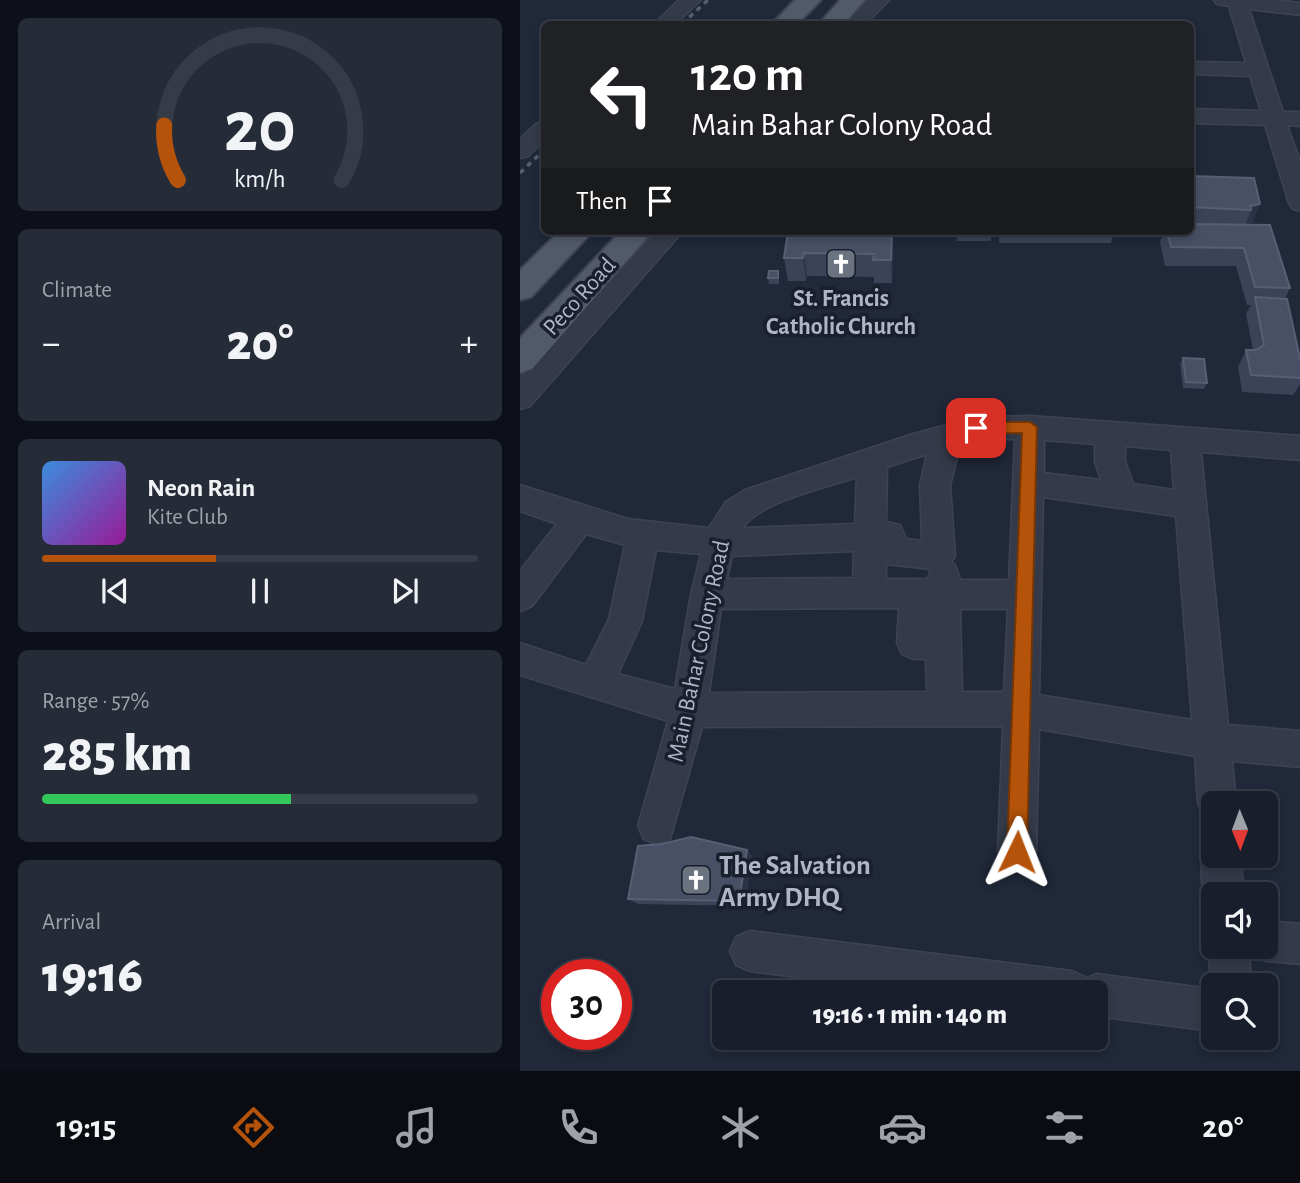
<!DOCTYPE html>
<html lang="en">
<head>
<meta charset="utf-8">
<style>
	body { margin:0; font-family:"Alegreya Sans",sans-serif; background:#252b37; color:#f1f3f6; height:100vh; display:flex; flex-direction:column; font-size:26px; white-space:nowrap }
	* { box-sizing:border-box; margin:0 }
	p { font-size:23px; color:#9fa2a9 }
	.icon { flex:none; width:38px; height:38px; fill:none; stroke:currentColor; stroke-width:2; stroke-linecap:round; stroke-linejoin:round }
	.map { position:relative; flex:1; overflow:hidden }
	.side { display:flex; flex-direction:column; gap:18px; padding:18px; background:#0d1018; width:520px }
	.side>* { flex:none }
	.top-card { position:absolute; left:21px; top:21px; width:653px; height:214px; border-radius:10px; box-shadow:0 4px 10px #0003,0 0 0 2px #363c47; background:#202124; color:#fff; overflow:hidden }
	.needle { width:46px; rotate:179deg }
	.tools { position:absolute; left:681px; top:791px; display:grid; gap:14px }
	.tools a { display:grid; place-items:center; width:77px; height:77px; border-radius:10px; background:#181e2b; box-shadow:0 4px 10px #0003,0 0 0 2px #363c47; font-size:35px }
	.speed { position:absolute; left:21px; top:959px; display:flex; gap:14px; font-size:35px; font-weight:700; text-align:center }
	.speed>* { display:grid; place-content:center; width:91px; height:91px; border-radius:50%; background:#181e2b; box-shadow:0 4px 10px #0003,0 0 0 2px #363c47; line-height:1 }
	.speed .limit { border:10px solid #d22; background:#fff; color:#111 }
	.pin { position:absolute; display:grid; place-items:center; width:60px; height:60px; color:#fff; margin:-30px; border-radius:14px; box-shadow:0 4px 10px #0006 }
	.me { position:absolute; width:77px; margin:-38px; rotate:2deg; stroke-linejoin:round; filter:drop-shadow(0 0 5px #0008) }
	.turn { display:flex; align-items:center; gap:24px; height:147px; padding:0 35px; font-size:32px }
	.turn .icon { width:91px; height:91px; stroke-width:2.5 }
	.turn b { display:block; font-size:49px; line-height:60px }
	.then { display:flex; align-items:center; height:66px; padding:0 35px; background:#0003; gap:14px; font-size:26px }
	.big { font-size:52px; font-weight:800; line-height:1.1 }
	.side .widget { flex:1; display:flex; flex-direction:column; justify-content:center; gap:10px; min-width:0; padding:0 24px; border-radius:10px; background:#252b37 }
	.side .dial { align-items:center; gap:0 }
	.dial svg { height:182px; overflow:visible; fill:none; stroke:#363c47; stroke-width:7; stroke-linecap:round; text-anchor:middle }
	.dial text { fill:#f1f3f6; stroke:none }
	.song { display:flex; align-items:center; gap:21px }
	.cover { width:84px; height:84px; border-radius:10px; background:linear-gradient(135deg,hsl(210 70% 55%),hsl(300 70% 35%)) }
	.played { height:7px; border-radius:4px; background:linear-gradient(90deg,#b45309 40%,#363c47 40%) }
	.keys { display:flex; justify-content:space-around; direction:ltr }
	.heat { display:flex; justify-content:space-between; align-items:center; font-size:38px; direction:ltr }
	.charge { height:10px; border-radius:5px; background:linear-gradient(90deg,#34c759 57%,#363c47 0) }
	.trip { position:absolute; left:192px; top:980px; width:396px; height:70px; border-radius:10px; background:#181e2b; box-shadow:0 4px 10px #0003,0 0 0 2px #363c47; font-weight:800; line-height:70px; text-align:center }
	.menu { display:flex; height:112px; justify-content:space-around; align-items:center; background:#0a0c11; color:#9fa2a9 }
	.menu .icon { width:49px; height:49px }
	.menu .on { color:#b45309 }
	.menu b { font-size:32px; color:#f1f3f6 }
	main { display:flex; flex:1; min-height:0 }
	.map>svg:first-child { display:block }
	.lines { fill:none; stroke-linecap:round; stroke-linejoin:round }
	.minor-casing { stroke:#3d4353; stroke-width:3 }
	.major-casing { stroke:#3d4353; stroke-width:4 }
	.minor { fill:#343a49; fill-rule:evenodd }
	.major { fill:#525969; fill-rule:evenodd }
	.rail { stroke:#565d71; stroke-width:3.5; stroke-dasharray:5 5; stroke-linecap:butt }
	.wall { fill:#3b4358 }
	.shaded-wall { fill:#2b3347 }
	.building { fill:#475064; stroke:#585f73; stroke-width:2 }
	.route { fill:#b45309; stroke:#753606; stroke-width:2 }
	.labels { text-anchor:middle; stroke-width:7; stroke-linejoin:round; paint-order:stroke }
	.street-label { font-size:24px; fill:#afb4c6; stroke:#1a1f2e }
	.poi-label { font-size:24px; font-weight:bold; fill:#afb4c6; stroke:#1a1f2e }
	.near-poi-label { font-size:28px; font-weight:bold; fill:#afb4c6; stroke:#1a1f2e; text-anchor:start }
</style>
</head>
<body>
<main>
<section class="side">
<div class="widget dial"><svg viewBox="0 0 100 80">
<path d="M14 69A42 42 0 1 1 86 69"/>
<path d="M14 69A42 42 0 0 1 8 45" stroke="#b45309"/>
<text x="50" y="56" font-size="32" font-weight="700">20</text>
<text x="50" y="72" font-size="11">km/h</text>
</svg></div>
<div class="widget"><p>Climate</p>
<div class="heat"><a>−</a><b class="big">20°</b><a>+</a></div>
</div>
<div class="widget">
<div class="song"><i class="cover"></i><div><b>Neon Rain</b><p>Kite Club</p></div></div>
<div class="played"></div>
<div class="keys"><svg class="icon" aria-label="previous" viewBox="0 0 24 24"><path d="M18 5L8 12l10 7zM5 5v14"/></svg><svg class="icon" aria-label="pause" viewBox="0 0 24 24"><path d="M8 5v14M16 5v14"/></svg><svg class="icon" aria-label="next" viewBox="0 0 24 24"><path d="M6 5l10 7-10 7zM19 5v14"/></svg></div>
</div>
<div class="widget"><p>Range · 57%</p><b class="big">285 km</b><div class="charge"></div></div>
<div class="widget"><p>Arrival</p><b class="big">19:16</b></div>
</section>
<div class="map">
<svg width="781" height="1071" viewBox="0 0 781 1071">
	<rect width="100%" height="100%" fill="#202839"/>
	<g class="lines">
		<g class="minor-casing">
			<path id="minor" d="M159 0H181L155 24H134Z
				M348 0H369L346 24H325Z
				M694 0H754L781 3V15L729 9 763 112H781V126L767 125 781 164V211L773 209 769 203 745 125 670 123V109L741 111 730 76 670 74V62L726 63 709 6 697 4Z
				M24 122V141L8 156 0 158V139L16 124Z
				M137 231H163L10 406 0 409V379Z
				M510 416 781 436V460L681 452 708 725 781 731V767L712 761 716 803H693V820L684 816 678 803 675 756 519 729 516 852 511 866 497 871 483 866 478 852 483 726 182 727 150 839 137 845 124 839 118 826 148 721 0 675V643L66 665 89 619 105 545 66 534 12 606 0 611V571L37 524 0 511V485L108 519 189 528 206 502 225 490 390 435 456 417ZM456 439H495L489 580H440L435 565 431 563 435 556 430 485 437 458 435 446ZM524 440 575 444V461L581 480 524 473ZM605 446 651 450 654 490 613 484 605 461ZM407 454 400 485 402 541 386 539 380 525 366 522 367 467ZM337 477 335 524 222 528C241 501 305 488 337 477ZM523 497 656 516 672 720 519 695ZM136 550 181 554 171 594 155 689 98 674 122 621ZM334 551 333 578 207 579 212 556ZM366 564 411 569 408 579H366ZM379 608 377 643 382 654 394 659H406L407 692 189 693 201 609ZM440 609H488L484 692H442Z
				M693 840V856H720L724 894H693V909C678 895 680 860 687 842Z
				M746 921 781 924V964L746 961 732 955 728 948 732 985H693V1031L576 1016V992H392L230 971 216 965 210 951 216 937 230 931 552 971 567 978 576 974 692 989 688 947 693 934V947H746Z"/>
		</g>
		<g class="major-casing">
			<path id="major" d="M275 0H301L277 24H252Z
				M320 0H345L324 24H299Z
				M40 231H73L11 297 0 300V270Z
				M101 231H133L12 369 0 373V338Z"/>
		</g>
		<use href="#minor" class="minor"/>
		<use href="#major" class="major"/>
		<path class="rail" d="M162 24 188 0
			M0 173 24 150"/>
	</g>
	<path class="wall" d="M670 176 734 178 733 222 725 224 770 288 765 299 781 363V383L773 395 722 392 718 367 726 350H733L726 314 731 305H727L716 266H645L640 242 644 231H670Z
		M268 231 373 246 372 283H354V277L287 276 286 281H268L264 258Z
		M437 231H471V241H437Z
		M479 231H594L591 243H479Z
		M259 277V284H249L248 278Z
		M663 358 687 383 684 389 663 388 660 364Z
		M227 850 232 856 225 906 118 904 108 899Z"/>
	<path class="shaded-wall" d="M740 204 733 222 726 223 731 210 730 206Z
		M372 231 373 246 372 283 371 260Z
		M284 253 287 276 286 281 283 258Z
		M227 850 232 856 225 906 219 901Z"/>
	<path class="building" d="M670 176 734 178 740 204 730 206 731 210 670 207Z
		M670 224 750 225 770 288 735 287 724 248 651 247 647 231H670Z
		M268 231H372L371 260H353L354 254 284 253 283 258H264Z
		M438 231H471V235L438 234Z
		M249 271H258V278H248Z
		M735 297 767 299 781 363V378L731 375 726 350H736L744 345Z
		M663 358 684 359 687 383 666 382Z
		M171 837 227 850 219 901 108 899 118 846 142 844Z"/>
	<path class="route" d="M456 422H510L517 427 507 852 504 859 497 862 490 859 487 852 502 433 456 434 449 428Z"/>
	<defs>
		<g id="church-square" transform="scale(1.575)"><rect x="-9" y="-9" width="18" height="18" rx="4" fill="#6b7280" stroke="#1a1f2e"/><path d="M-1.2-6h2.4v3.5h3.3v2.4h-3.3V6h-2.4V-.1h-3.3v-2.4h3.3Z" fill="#fff"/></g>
	</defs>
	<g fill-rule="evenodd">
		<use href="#church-square" x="321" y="264"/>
		<use href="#church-square" x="176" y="880"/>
	</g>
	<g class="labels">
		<g class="street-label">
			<text transform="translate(59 296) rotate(-48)" y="8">Peco Road</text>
			<text transform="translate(178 651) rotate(-78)" y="8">Main Bahar Colony Road</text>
		</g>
		<g class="poi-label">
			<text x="321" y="306">St. Francis<tspan x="321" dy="28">Catholic Church</tspan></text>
		</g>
		<g class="near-poi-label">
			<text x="199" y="874">The Salvation<tspan x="199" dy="32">Army DHQ</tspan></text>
		</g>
	</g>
</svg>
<div class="tools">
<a><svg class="needle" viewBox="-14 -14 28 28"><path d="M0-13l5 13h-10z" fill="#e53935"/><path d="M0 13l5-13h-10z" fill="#9fa2a9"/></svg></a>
<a><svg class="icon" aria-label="sound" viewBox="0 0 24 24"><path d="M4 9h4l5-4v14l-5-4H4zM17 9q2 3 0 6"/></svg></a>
<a><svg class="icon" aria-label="search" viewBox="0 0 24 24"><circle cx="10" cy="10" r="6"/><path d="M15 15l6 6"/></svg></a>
</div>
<div class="speed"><div class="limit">30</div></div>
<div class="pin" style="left:456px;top:428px;background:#d93025"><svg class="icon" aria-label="arrive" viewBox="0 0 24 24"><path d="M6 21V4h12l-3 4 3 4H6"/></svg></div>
<svg class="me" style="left:497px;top:852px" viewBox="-20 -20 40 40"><path d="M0-17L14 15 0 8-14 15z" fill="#b45309" stroke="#fff" stroke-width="4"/></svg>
<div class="trip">19:16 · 1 min · 140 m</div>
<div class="top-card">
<div class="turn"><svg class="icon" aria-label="left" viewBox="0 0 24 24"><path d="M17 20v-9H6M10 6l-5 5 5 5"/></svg><div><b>120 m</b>Main Bahar Colony Road</div></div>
<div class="then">Then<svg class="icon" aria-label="arrive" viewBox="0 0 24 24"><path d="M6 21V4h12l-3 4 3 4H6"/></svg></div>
</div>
</div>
</main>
<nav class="menu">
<b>19:15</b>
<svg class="icon on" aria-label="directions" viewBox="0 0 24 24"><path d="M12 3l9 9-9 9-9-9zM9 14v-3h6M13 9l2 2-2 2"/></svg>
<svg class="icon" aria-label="music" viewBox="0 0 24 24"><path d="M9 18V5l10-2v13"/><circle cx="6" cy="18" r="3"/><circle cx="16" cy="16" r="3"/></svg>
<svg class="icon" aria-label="phone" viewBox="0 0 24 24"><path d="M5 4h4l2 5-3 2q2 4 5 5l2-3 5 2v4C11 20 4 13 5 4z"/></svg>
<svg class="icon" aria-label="climate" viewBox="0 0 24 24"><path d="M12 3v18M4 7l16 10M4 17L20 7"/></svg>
<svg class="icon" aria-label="car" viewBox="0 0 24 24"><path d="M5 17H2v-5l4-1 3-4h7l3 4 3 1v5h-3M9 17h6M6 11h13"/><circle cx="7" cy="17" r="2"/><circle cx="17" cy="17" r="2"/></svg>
<svg class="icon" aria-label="filters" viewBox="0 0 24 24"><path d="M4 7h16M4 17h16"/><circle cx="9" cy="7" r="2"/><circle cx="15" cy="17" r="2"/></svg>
<b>20°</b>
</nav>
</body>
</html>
